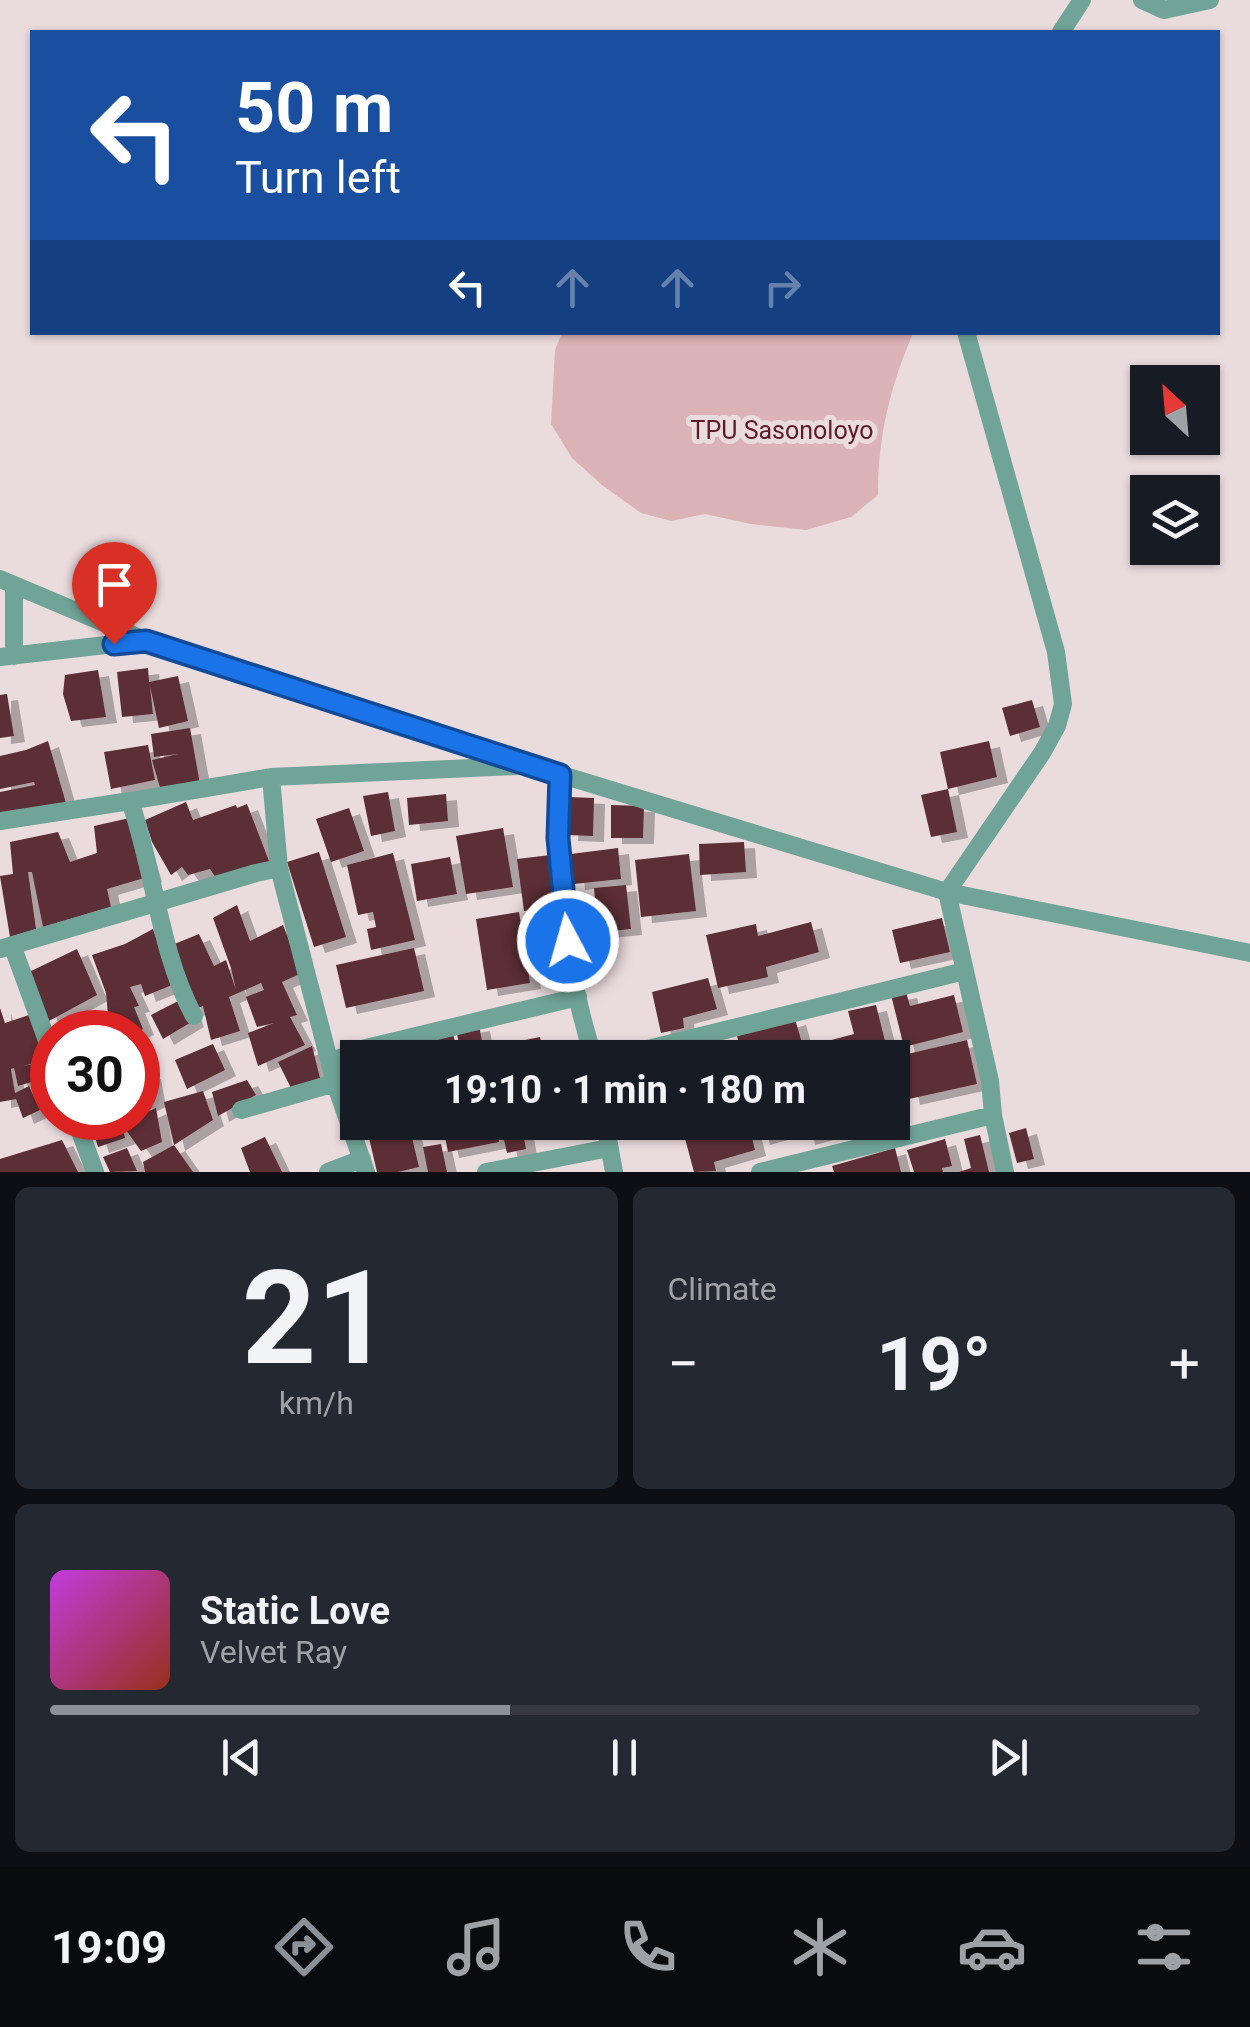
<!DOCTYPE html>
<html lang="en">
<head>
<meta charset="utf-8">
<style>
	body { margin:0; font-family:Roboto,sans-serif; background:#242831; color:#f1f3f6; height:100vh; display:flex; flex-direction:column; font-size:38px; white-space:nowrap }
	* { box-sizing:border-box; margin:0 }
	p { font-size:32px; color:#9ea1a6 }
	.icon { flex:none; width:55px; height:55px; fill:none; stroke:currentColor; stroke-width:2; stroke-linecap:round; stroke-linejoin:round }
	.map { position:relative; height:1172px; overflow:hidden }
	.sheet { display:flex; flex-direction:column; gap:15px; padding:15px; background:#0d0f14; flex:1 }
	.sheet>* { flex:none }
	.banner { position:absolute; left:30px; top:30px; width:1190px; height:305px; border-radius:0px; box-shadow:0 2px 8px #0004; background:#1a4fa0; color:#fff; overflow:hidden }
	.needle { width:65px; rotate:334deg }
	.controls { position:absolute; left:1130px; top:365px; display:grid; gap:20px }
	.controls a { display:grid; place-items:center; width:90px; height:90px; border-radius:0px; background:#171b24; box-shadow:0 2px 8px #0004; font-size:50px }
	.speed { position:absolute; left:30px; top:1010px; display:flex; gap:20px; font-size:50px; font-weight:700; text-align:center }
	.speed>* { display:grid; place-content:center; width:130px; height:130px; border-radius:50%; background:#171b24; box-shadow:0 2px 8px #0004; line-height:1 }
	.speed .limit { border:15px solid #d22; background:#fff; color:#111 }
	.pin { position:absolute; display:grid; place-items:center; width:85px; height:85px; color:#fff; margin:-102px -42px; border-radius:50% 50% 50% 0; rotate:-45deg; box-shadow:0 0 10px #0007 }
	.pin .icon { rotate:45deg }
	.me { position:absolute; width:110px; margin:-55px; rotate:354deg; stroke-linejoin:round; filter:drop-shadow(0 0 8px #0008) }
	.turn { display:flex; align-items:center; gap:35px; height:210px; padding:0 40px; font-size:45px }
	.turn .icon { width:130px; height:130px; stroke-width:2.5 }
	.turn b { display:block; font-size:70px; line-height:85px }
	.lanes { display:flex; align-items:center; height:95px; padding:0 40px; background:#0003; justify-content:center; gap:50px; direction:ltr }
	.lanes .off { opacity:.35 }
	.big { font-size:75px; font-weight:700; line-height:1.1 }
	.sheet .tile { flex:1; display:flex; flex-direction:column; justify-content:center; gap:15px; min-width:0; padding:0 35px; border-radius:15px; background:#242831 }
	.sheet .dial { align-items:center; gap:0 }
	.dial b { font-size:130px; line-height:1 }
	.song { display:flex; align-items:center; gap:30px }
	.cover { width:120px; height:120px; border-radius:15px; background:linear-gradient(135deg,hsl(290 70% 55%),hsl(10 70% 35%)) }
	.played { height:10px; border-radius:5px; background:linear-gradient(90deg,#8c9099 40%,#363941 40%) }
	.keys { display:flex; justify-content:space-around; direction:ltr }
	.heat { display:flex; justify-content:space-between; align-items:center; font-size:55px; direction:ltr }
	.sheet .tiles { flex:1; display:grid; gap:15px; grid-template-columns:1fr 1fr }
	.tile:last-child { grid-column:span 2 }
	.trip { position:absolute; left:340px; top:1040px; width:570px; height:100px; border-radius:0px; background:#171b24; box-shadow:0 2px 8px #0004; font-weight:700; line-height:100px; text-align:center }
	.tabs { display:flex; height:160px; justify-content:space-around; align-items:center; background:#090b0e; color:#9ea1a6 }
	.tabs .icon { width:70px; height:70px }
	.tabs .on { color:#8c9099 }
	.tabs b { font-size:45px; color:#f1f3f6 }
	.map>svg:first-child { display:block }
	.green { fill:#dbb3b7 }
	.building { fill:#5c2d35; filter:url(#shadow) }
	.lines { fill:none; stroke-linecap:round; stroke-linejoin:round }
	.street { stroke:#70a498; stroke-width:18 }
	.route-casing { stroke:#114b97; stroke-width:25 }
	.route { stroke:#1a73e8; stroke-width:18 }
	.labels { text-anchor:middle; stroke-width:10; stroke-linejoin:round; paint-order:stroke }
	.park-label { font-size:25px; fill:#5e1a29; stroke:#eadbdd }
</style>
</head>
<body>
<div class="map">
<svg width="1250" height="1172" viewBox="0 0 1250 1172">
	<defs>
		<filter id="shadow"><feDropShadow dx="11" dy="6" stdDeviation="0" flood-color="#0004"/></filter>
	</defs>
	<rect width="100%" height="100%" fill="#eadbdd"/>
	<path class="green" d="M562 333H913C890 388 878 435 878 495L851 517 806 530 751 524 705 514 671 521 641 513 602 485 572 458 551 424 555 350Z"/>
	<path class="building" d="M148 668 149 682 178 676 188 721 159 728 150 686 153 714 122 717 117 672Z
		M98 670 106 717 71 721 63 694 65 675Z
		M7 694 14 736 0 738V695Z
		M1032 700 1040 727 1010 736 1002 708Z
		M190 728 200 784 161 791 152 760 178 754 154 757 151 734Z
		M48 741 68 810 0 818V792L35 785 34 782 0 789V756L26 750Z
		M989 741 997 777 948 789 940 752Z
		M148 745 155 780 111 789 104 752Z
		M948 789 957 832 931 837 921 795Z
		M388 792 395 831 371 836 363 796Z
		M446 794 448 821 409 825 407 798Z
		M569 797 594 798 593 836 567 835Z
		M186 802 193 820 236 805 237 808 247 804 269 861 267 868 216 878 210 869 188 875 182 867 171 875 152 842 145 820Z
		M611 805 644 806 643 838H611Z
		M349 808 364 851 331 862 316 819Z
		M134 817 151 876 107 889 111 907 43 927 32 872H28L36 929 10 937 0 876 13 874 10 842 58 832 70 862 97 853 94 826Z
		M503 828 513 887 466 894 456 836Z
		M744 842 746 872 700 875 699 844Z
		M618 848 621 879 574 884 571 854Z
		M319 852 346 937 314 947 287 862Z
		M393 853 415 940 371 950 367 929 376 927 373 912 358 915 347 865Z
		M689 854 696 911 641 917 635 860Z
		M551 855 558 906 524 911 517 859Z
		M450 857 457 894 417 901 411 864Z
		M626 885 631 929 580 934 577 901 595 899 594 888Z
		M237 905 250 941 283 925 302 973 282 982 297 1015 290 1017 305 1045 258 1066 248 1033 274 1023 257 1027 246 997 264 990 261 983 229 997 240 1031 211 1040 203 1006 192 1010 172 945 199 934 214 966 226 960 236 990 231 968 213 918Z
		M519 912 530 983 487 990 476 919Z
		M942 918 950 952 900 963 892 930Z
		M811 922 819 952 766 967 768 977 718 988 706 935 756 924 758 936Z
		M153 929 172 985 145 996 141 984 130 987 139 1006 134 1007 143 1029 137 1032H114L108 1015 106 993 92 955 125 944Z
		M414 948 424 991 346 1008 336 965Z
		M77 949 97 995 49 1021 29 972Z
		M708 978 717 1009 683 1018 684 1028 661 1033 652 992Z
		M906 992 910 1006 954 995 963 1032 904 1047 891 995Z
		M184 998 193 1021 163 1039 151 1015Z
		M876 1005 885 1041 862 1048 865 1058H828L824 1042 854 1034 848 1011Z
		M0 1008 5 1023 32 1014 42 1061 23 1066 40 1063 45 1078 18 1086 14 1068 11 1069 15 1093 29 1086 40 1110 23 1118 16 1099 0 1102Z
		M105 1017 113 1032H53V1031Z
		M795 1019 802 1043 756 1058H743L737 1036Z
		M479 1025 485 1058H462L456 1029Z
		M453 1033 458 1058H432L428 1038Z
		M540 1037 544 1058H493L492 1051 515 1046V1042Z
		M417 1039 420 1058H358L356 1068 353 1057Z
		M967 1040 977 1084 909 1099 899 1056Z
		M213 1044 225 1070 187 1089 175 1060Z
		M312 1046 320 1078 292 1090 278 1062Z
		M150 1073 155 1101 138 1109V1078Z
		M247 1080 256 1095 218 1116 212 1092Z
		M203 1091 213 1120 174 1145 164 1102Z
		M156 1108 162 1142 141 1151 121 1123Z
		M116 1118H120L125 1138 98 1147 92 1127Z
		M442 1122H495L499 1142 448 1152Z
		M500 1122H521L526 1149 507 1153Z
		M713 1122H748L755 1150 714 1162 716 1171 694 1172 683 1131Z
		M755 1122H836L838 1130 804 1139 802 1127 759 1139Z
		M848 1122H889V1126L852 1140Z
		M1026 1128 1034 1159 1017 1163 1009 1133Z
		M410 1129 419 1167 398 1172H377L369 1138Z
		M980 1135 989 1172H959L971 1168 964 1139Z
		M265 1137 282 1172H250L241 1148Z
		M945 1139 952 1166 942 1168 943 1172H914L907 1150Z
		M62 1140 78 1172H0V1159Z
		M441 1144 447 1172H428L423 1147Z
		M174 1145 193 1172H145L143 1162Z
		M127 1148 137 1171 110 1172 103 1157Z
		M895 1148 901 1172H834L832 1166Z"/>
	<g class="lines">
		<path class="street" d="M1142 0 1164 10 1210 0
			M1061 32 1082 0
			M966 332 1056 652 1063 704 1057 726 1042 753 947 892 990 1081 993 1115 1005 1172
			M0 579 147 641 529 765 947 892 1250 953
			M14 585V656
			M0 657 141 641
			M560 775C556 869 564 967 594 1058
			M271 777 279 868
			M130 801 271 777 517 766
			M0 821 130 801C154 869 160 954 194 1016
			M12 945 52 1054
			M0 949 256 873 279 868 335 1083 366 1172
			M611 1058 965 971
			M330 1062 366 1048 578 997
			M241 1110 335 1083
			M75 1118 95 1172
			M605 1122 614 1172
			M328 1172 362 1159
			M486 1172 609 1148
			M760 1172 993 1115"/>
	</g>
	<g class="lines">
		<g class="route-casing">
			<path id="route" d="M114 644 146 641 560 775 558 838 568 941"/>
		</g>
		<use href="#route" class="route"/>
	</g>
	<g class="labels">
		<g class="park-label">
			<text x="782" y="439">TPU Sasonoloyo</text>
		</g>
	</g>
</svg>
<div class="controls">
<a><svg class="needle" viewBox="-14 -14 28 28"><path d="M0-13l5 13h-10z" fill="#e53935"/><path d="M0 13l5-13h-10z" fill="#9ea1a6"/></svg></a>
<a><svg class="icon" aria-label="layers" viewBox="0 0 24 24"><path d="M12 4l9 5-9 5-9-5zM3 14l9 5 9-5"/></svg></a>
</div>
<div class="speed"><div class="limit">30</div></div>
<div class="pin" style="left:114px;top:644px;background:#d93025"><svg class="icon" aria-label="arrive" viewBox="0 0 24 24"><path d="M6 21V4h12l-3 4 3 4H6"/></svg></div>
<svg class="me" style="left:568px;top:941px" viewBox="-20 -20 40 40"><circle r="17" fill="#1a73e8" stroke="#fff" stroke-width="3"/><path d="M0-11L8 9 0 5-8 9z" fill="#fff"/></svg>
<div class="trip">19:10 · 1 min · 180 m</div>
<div class="banner">
<div class="turn"><svg class="icon" aria-label="left" viewBox="0 0 24 24"><path d="M17 20v-9H6M10 6l-5 5 5 5"/></svg><div><b>50 m</b>Turn left</div></div>
<div class="lanes"><svg class="icon" aria-label="left" viewBox="0 0 24 24"><path d="M17 20v-9H6M10 6l-5 5 5 5"/></svg><svg class="icon off" aria-label="ahead" viewBox="0 0 24 24"><path d="M12 20V5M6 11l6-6 6 6"/></svg><svg class="icon off" aria-label="ahead" viewBox="0 0 24 24"><path d="M12 20V5M6 11l6-6 6 6"/></svg><svg class="icon off" aria-label="right" viewBox="0 0 24 24"><path d="M7 20v-9h11M14 6l5 5-5 5"/></svg></div>
</div>
</div>
<section class="sheet">
<div class="tiles">
<div class="tile dial"><b>21</b><p>km/h</p></div>
<div class="tile"><p>Climate</p>
<div class="heat"><a>−</a><b class="big">19°</b><a>+</a></div>
</div>
<div class="tile">
<div class="song"><i class="cover"></i><div><b>Static Love</b><p>Velvet Ray</p></div></div>
<div class="played"></div>
<div class="keys"><svg class="icon" aria-label="previous" viewBox="0 0 24 24"><path d="M18 5L8 12l10 7zM5 5v14"/></svg><svg class="icon" aria-label="pause" viewBox="0 0 24 24"><path d="M8 5v14M16 5v14"/></svg><svg class="icon" aria-label="next" viewBox="0 0 24 24"><path d="M6 5l10 7-10 7zM19 5v14"/></svg></div>
</div>
</div>
</section>
<nav class="tabs">
<b>19:09</b>
<svg class="icon on" aria-label="directions" viewBox="0 0 24 24"><path d="M12 3l9 9-9 9-9-9zM9 14v-3h6M13 9l2 2-2 2"/></svg>
<svg class="icon" aria-label="music" viewBox="0 0 24 24"><path d="M9 18V5l10-2v13"/><circle cx="6" cy="18" r="3"/><circle cx="16" cy="16" r="3"/></svg>
<svg class="icon" aria-label="phone" viewBox="0 0 24 24"><path d="M5 4h4l2 5-3 2q2 4 5 5l2-3 5 2v4C11 20 4 13 5 4z"/></svg>
<svg class="icon" aria-label="climate" viewBox="0 0 24 24"><path d="M12 3v18M4 7l16 10M4 17L20 7"/></svg>
<svg class="icon" aria-label="car" viewBox="0 0 24 24"><path d="M5 17H2v-5l4-1 3-4h7l3 4 3 1v5h-3M9 17h6M6 11h13"/><circle cx="7" cy="17" r="2"/><circle cx="17" cy="17" r="2"/></svg>
<svg class="icon" aria-label="filters" viewBox="0 0 24 24"><path d="M4 7h16M4 17h16"/><circle cx="9" cy="7" r="2"/><circle cx="15" cy="17" r="2"/></svg>
</nav>
</body>
</html>
